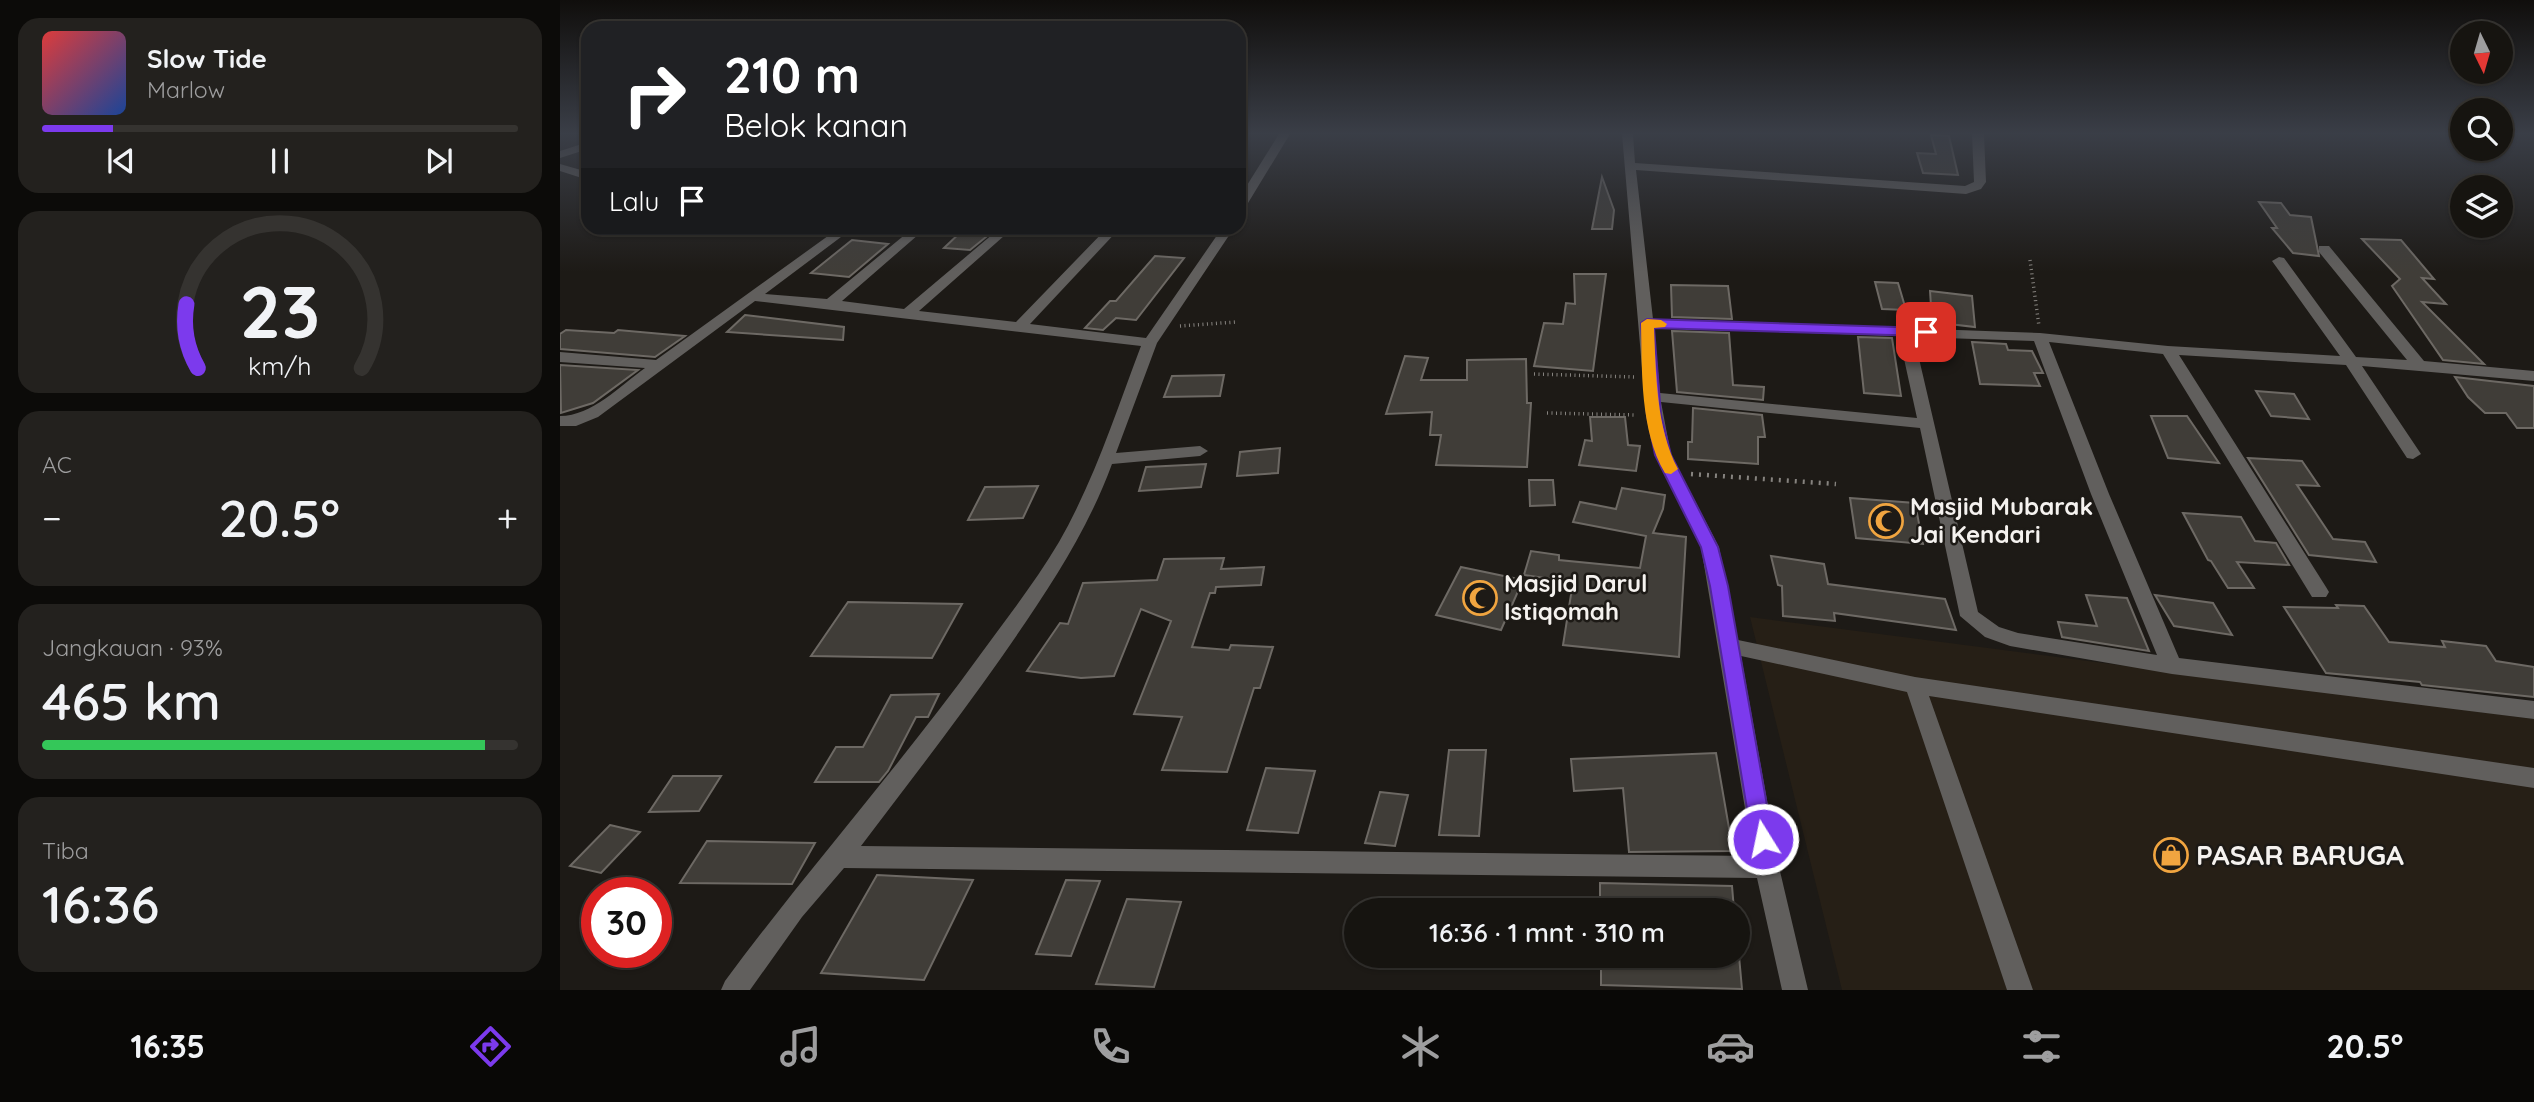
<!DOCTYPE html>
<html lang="id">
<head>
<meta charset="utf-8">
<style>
	body { margin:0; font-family:Quicksand,sans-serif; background:#23211e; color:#f1f3f6; height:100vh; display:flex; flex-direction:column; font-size:26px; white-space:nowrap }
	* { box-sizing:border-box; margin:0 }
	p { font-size:23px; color:#9e9e9f }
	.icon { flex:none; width:38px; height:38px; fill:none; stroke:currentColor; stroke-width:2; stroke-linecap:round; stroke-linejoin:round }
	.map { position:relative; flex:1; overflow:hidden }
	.details { display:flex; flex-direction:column; gap:18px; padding:18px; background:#0c0b09; width:560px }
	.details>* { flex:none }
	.banner { position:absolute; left:21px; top:21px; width:665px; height:214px; border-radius:21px; box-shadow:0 2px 5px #0004,0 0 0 2px #353330; background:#202124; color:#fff; overflow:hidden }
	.needle { width:46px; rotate:175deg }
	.controls { position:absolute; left:1890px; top:21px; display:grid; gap:14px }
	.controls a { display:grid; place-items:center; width:63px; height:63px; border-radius:50%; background:#161410; box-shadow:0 2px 5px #0004,0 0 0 2px #353330; font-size:35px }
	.speed { position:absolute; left:21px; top:877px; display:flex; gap:14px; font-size:35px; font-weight:700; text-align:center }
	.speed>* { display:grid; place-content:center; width:91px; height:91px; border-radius:50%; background:#161410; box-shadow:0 2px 5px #0004,0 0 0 2px #353330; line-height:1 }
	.speed .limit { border:10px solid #d22; background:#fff; color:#111 }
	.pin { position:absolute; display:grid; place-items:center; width:60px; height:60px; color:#fff; margin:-30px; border-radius:14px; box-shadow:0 4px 10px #0006 }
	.me { position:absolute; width:77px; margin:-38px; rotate:350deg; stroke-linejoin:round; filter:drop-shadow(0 0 5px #0008) }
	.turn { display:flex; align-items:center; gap:24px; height:147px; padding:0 28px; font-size:32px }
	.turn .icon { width:91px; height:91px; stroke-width:2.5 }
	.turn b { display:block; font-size:49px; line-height:60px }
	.then { display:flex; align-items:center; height:66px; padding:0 28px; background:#0003; gap:14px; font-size:26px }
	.big { font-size:52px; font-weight:600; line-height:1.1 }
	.details .card { flex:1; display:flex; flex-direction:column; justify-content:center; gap:10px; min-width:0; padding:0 24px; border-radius:21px; background:#23211e }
	.details .dial { align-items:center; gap:0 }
	.dial svg { height:182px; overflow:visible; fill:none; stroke:#353330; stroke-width:7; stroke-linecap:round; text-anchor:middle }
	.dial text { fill:#f1f3f6; stroke:none }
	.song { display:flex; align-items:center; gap:21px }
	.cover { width:84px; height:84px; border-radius:10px; background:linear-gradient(135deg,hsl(0 70% 55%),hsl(220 70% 35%)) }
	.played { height:7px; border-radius:4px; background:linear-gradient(90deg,#7c3aed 15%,#353330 15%) }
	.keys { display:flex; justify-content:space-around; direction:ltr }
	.heat { display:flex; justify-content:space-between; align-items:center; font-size:38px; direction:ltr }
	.charge { height:10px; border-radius:5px; background:linear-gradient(90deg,#34c759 93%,#353330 0) }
	.trip { position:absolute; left:784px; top:898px; width:406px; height:70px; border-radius:35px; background:#161410; box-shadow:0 2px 5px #0004,0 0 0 2px #353330; font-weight:600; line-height:70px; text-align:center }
	.dock { display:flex; height:112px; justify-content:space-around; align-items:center; background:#090806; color:#9e9e9f }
	.dock .icon { width:49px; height:49px }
	.dock .selected { color:#7c3aed }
	.dock b { font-size:32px; color:#f1f3f6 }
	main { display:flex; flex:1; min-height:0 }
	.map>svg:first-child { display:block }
	.built { fill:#261f16 }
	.building { fill:#403d38; stroke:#6d6964; stroke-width:2 }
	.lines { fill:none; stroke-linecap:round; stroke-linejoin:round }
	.path-far1 { stroke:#86837f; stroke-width:3.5; stroke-dasharray:1 3.5; stroke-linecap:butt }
	.path { stroke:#86837f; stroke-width:4.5; stroke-dasharray:2 6; stroke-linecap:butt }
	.minor { fill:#615f5d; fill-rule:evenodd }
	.route { fill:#7c3aed; stroke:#51269a; stroke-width:2 }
	.slow { fill:#f59e0b }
	.labels { text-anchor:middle; stroke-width:5; stroke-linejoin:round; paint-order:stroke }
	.poi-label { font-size:24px; font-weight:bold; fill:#f5f2ef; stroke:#1d1a16; text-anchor:start }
	.near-poi-label { font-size:28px; font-weight:bold; fill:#f5f2ef; stroke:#1d1a16; text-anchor:start }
</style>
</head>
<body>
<main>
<section class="details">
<div class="card">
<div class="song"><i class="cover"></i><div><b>Slow Tide</b><p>Marlow</p></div></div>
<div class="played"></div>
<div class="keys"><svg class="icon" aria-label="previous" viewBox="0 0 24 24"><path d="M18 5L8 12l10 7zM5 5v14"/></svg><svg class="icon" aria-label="pause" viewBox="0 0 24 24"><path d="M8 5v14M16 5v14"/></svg><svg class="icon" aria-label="next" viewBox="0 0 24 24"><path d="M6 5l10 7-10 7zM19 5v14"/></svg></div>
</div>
<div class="card dial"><svg viewBox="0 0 100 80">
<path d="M14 69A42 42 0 1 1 86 69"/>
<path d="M14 69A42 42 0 0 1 9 41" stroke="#7c3aed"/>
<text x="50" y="56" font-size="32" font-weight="700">23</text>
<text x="50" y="72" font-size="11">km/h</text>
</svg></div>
<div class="card"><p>AC</p>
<div class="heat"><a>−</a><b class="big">20.5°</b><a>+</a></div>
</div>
<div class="card"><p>Jangkauan · 93%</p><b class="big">465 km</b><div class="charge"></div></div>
<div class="card"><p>Tiba</p><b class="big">16:36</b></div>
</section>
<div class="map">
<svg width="1974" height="990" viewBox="0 0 1974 990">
	<rect width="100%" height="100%" fill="#1d1a16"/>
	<path class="built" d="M1190 617 1974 719V990H1282Z"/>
	<path class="building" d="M1371 135 1389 136 1398 175 1363 173 1357 153 1376 154Z
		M1042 177 1054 210 1052 229H1032Z
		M1699 202 1721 203 1730 215 1751 217 1759 256 1733 253 1712 228H1717Z
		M405 228H437L410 250 384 248Z
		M1802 239 1841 240 1874 279 1862 278 1886 304 1862 302 1924 364 1883 360 1832 286 1840 279Z
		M292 240 328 244 289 277 251 273Z
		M595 256 624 258 576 320 556 318 543 330 525 328 550 301H556Z
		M1014 274H1046L1033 371 974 366 984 323 1003 324 1006 303 1015 304Z
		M1315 282 1338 283 1346 310 1322 309Z
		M1111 285 1168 286 1172 319 1112 317Z
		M1370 291 1412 296 1415 327 1372 322Z
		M185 315 284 327 283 340 167 332Z
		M6 330 54 333 58 330 125 336 95 357 0 349V334Z
		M1112 331 1169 333 1173 385 1204 387 1203 400 1117 392Z
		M1298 337 1332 338 1341 396 1304 393Z
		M1412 342 1446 344 1448 350 1472 351 1483 373H1474L1480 386 1420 384Z
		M845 356 868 358 861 380H907V360L966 359 967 403H971L967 467 876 465 881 435H870L872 412 826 414Z
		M0 365 78 370 33 403 1 413Z
		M664 375 660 396 604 397 612 376Z
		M1895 377 1974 386V428H1957L1946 413H1925L1908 397Z
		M1696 391 1734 394 1749 419 1711 416Z
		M1133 408 1202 415 1205 437H1198V464L1128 459V442H1132Z
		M1591 416H1627L1659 463 1608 458Z
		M1030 417H1065L1068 445 1080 446 1076 471 1019 465 1025 440 1032 441Z
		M720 448 718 473 677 476 680 452Z
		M1688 458 1742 461 1759 486 1737 485 1773 539 1805 542 1816 562 1749 555Z
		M646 464 641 487 579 491 586 467Z
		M969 480H993L995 505 970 506Z
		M478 486 463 518 408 520 425 487Z
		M1062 488 1105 495 1103 509 1093 533 1126 537 1119 657 1003 645 1013 582 964 575 971 551 999 555V560L1080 568 1086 536 1013 522 1020 502 1056 509Z
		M1290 498 1355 503 1363 544 1296 538Z
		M1623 513 1681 517 1695 541 1716 543 1729 565 1677 562 1694 588H1668L1651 561 1648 560Z
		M1211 556 1264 564 1268 584 1385 599 1396 630 1274 613 1275 621 1223 616 1222 586 1218 585Z
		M664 558 661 569 704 567 701 585 656 587 655 593H650L632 647 669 650 671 645 713 647 700 688H694L667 772 602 770 622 717 574 714 611 621 581 609 554 676 521 678 467 671 500 623 508 624 523 583 597 580 604 559Z
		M901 567 963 580 941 630 876 615Z
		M1526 595 1567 598 1589 651 1502 637 1498 622 1537 626Z
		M1595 595 1653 603 1672 635 1614 626Z
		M288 602 402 604 372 658 251 656Z
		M1776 605 1804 606 1829 642 1885 647 1882 641 1926 646 1936 661 1974 667V697L1862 685 1860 682 1766 673 1724 607 1778 608Z
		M379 694 368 717H356L328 771 319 782H255L276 747H303L331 695Z
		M889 750H926L919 836 879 835Z
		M1156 753 1173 851 1069 852 1063 788 1014 791 1011 759Z
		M706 768 755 771 738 833 687 830Z
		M113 776H161L139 811 89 812Z
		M820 792 848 795 835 846 805 843Z
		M50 825 80 832 41 873 10 866Z
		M147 841 255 843 232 884 120 883Z
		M317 875 413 880 364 980 261 973Z
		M506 880 540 881 511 956 476 954Z
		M1040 883 1172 886 1174 910H1040Z
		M567 899 621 902 594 987 536 984Z
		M1041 956H1179L1182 989 1041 985Z"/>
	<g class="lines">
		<path class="path-far1" d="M1470 260 1479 326
			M620 326 676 322
			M974 374 1074 377
			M987 413 1076 415"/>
		<path class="path" d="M1131 474 1276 484"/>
		<path class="minor" d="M719 134H730L685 208 679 212V198Z
			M1062 134H1073L1075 163 1405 186 1414 182 1412 134H1424L1426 182 1421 189 1406 194 1076 170 1093 319 1480 333 1608 346 1780 356 1712 261 1719 257 1724 258 1796 357 1847 360 1759 252V246H1769L1864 361 1974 371V381L1802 366 1861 454 1853 459 1847 458 1786 365 1619 355 1766 587 1769 592 1766 597H1752L1603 354 1489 342 1549 494 1619 658 1974 701V719L1612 674 1450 646 1425 637 1400 616 1360 428 1101 402 1111 455 1159 547 1178 640 1355 677 1974 768V788L1369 696 1473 990H1447L1347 692 1181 656 1219 867 1248 990H1222L1197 878 284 868 242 917 190 990H161L165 981C247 870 339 767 420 655 447 618 476 581 499 542 534 481 556 412 581 346L195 301 38 417 16 426H0V416C32 416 60 386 85 368L0 362V352L96 360 279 228H293L205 294 267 299 353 228H366L282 301 344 309 440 228H453L359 311 456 322 547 228H560L470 324 586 338 662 228H674L597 343 556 453 640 446 648 451 640 456 552 464C526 535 484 596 441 658 396 722 348 784 301 846L1193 856 1141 547 1095 455 1086 415ZM1094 328 1339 336 1357 418 1100 393ZM1354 337 1474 341 1531 494 1597 655 1458 633 1439 627 1418 612Z
			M28 142V149L0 158V151Z
			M0 164 28 172V180L0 171Z"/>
	</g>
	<linearGradient id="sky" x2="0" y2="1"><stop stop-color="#100e0c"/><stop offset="0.49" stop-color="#3a3e47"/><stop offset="1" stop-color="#3a3e47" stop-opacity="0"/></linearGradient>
	<rect width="1974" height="272" fill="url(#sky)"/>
	<path class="route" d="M1087 319 1366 328 1372 332 1366 336 1094 328 1101 415 1111 455 1158 547 1168 586 1213 839 1210 846 1203 849 1195 846 1192 839 1150 586 1141 547 1095 455 1087 415 1081 323Z"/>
	<path class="slow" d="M1087 319 1101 320 1107 324 1105 327 1094 328C1096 373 1096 428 1118 469L1111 474 1105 473C1080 431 1082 371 1081 323Z"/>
	<defs>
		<g id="mosque-ring" transform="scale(1.75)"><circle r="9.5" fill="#1d1a16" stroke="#f1a540" stroke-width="1.5"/><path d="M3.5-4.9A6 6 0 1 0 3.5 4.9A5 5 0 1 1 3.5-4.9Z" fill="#f1a540"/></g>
		<g id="shop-ring" transform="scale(1.75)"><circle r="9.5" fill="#1d1a16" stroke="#f1a540" stroke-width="1.5"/><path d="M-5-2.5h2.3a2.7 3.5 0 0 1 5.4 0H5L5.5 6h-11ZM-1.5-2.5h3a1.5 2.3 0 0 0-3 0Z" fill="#f1a540"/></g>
	</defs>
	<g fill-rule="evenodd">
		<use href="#mosque-ring" x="1326" y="521"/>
		<use href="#mosque-ring" x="920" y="598"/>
		<use href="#shop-ring" x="1611" y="855"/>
	</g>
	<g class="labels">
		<g class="poi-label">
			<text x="1350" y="515">Masjid Mubarak<tspan x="1350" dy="28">Jai Kendari</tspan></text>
			<text x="944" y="592">Masjid Darul<tspan x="944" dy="28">Istiqomah</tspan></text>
		</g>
		<g class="near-poi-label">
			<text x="1636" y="865">PASAR BARUGA</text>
		</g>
	</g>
</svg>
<div class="controls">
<a><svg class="needle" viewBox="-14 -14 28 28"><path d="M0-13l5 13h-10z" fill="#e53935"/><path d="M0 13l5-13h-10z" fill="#9e9e9f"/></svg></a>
<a><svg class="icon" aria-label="search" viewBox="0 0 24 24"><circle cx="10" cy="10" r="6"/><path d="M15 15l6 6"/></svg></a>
<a><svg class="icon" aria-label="layers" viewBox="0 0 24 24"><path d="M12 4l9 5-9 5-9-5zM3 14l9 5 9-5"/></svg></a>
</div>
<div class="speed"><div class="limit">30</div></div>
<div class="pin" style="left:1366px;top:332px;background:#d93025"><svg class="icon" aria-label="arrive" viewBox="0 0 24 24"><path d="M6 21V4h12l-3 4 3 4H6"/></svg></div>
<svg class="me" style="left:1203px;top:839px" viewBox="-20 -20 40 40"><circle r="17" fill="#7c3aed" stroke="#fff" stroke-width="3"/><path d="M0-11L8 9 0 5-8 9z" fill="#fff"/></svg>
<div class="trip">16:36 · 1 mnt · 310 m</div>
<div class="banner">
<div class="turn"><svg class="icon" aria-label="right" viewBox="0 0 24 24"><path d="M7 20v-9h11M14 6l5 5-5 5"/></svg><div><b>210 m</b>Belok kanan</div></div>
<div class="then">Lalu<svg class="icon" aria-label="arrive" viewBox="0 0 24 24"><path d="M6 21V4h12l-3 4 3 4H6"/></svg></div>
</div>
</div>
</main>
<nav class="dock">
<b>16:35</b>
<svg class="icon selected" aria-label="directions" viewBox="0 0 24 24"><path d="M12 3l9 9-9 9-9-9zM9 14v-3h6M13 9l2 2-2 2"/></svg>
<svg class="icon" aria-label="music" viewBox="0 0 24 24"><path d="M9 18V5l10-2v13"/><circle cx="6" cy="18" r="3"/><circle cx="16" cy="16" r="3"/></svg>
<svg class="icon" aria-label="phone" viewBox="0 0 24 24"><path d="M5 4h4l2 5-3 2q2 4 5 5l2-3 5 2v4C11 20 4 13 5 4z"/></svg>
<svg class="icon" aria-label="climate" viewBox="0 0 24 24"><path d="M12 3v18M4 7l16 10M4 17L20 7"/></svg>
<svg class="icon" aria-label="car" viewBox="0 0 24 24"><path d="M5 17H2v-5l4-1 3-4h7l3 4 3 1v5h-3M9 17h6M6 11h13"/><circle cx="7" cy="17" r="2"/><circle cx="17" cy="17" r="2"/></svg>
<svg class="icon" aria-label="filters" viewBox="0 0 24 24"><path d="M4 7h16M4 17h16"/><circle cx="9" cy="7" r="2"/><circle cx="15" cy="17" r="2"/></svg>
<b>20.5°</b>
</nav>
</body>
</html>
